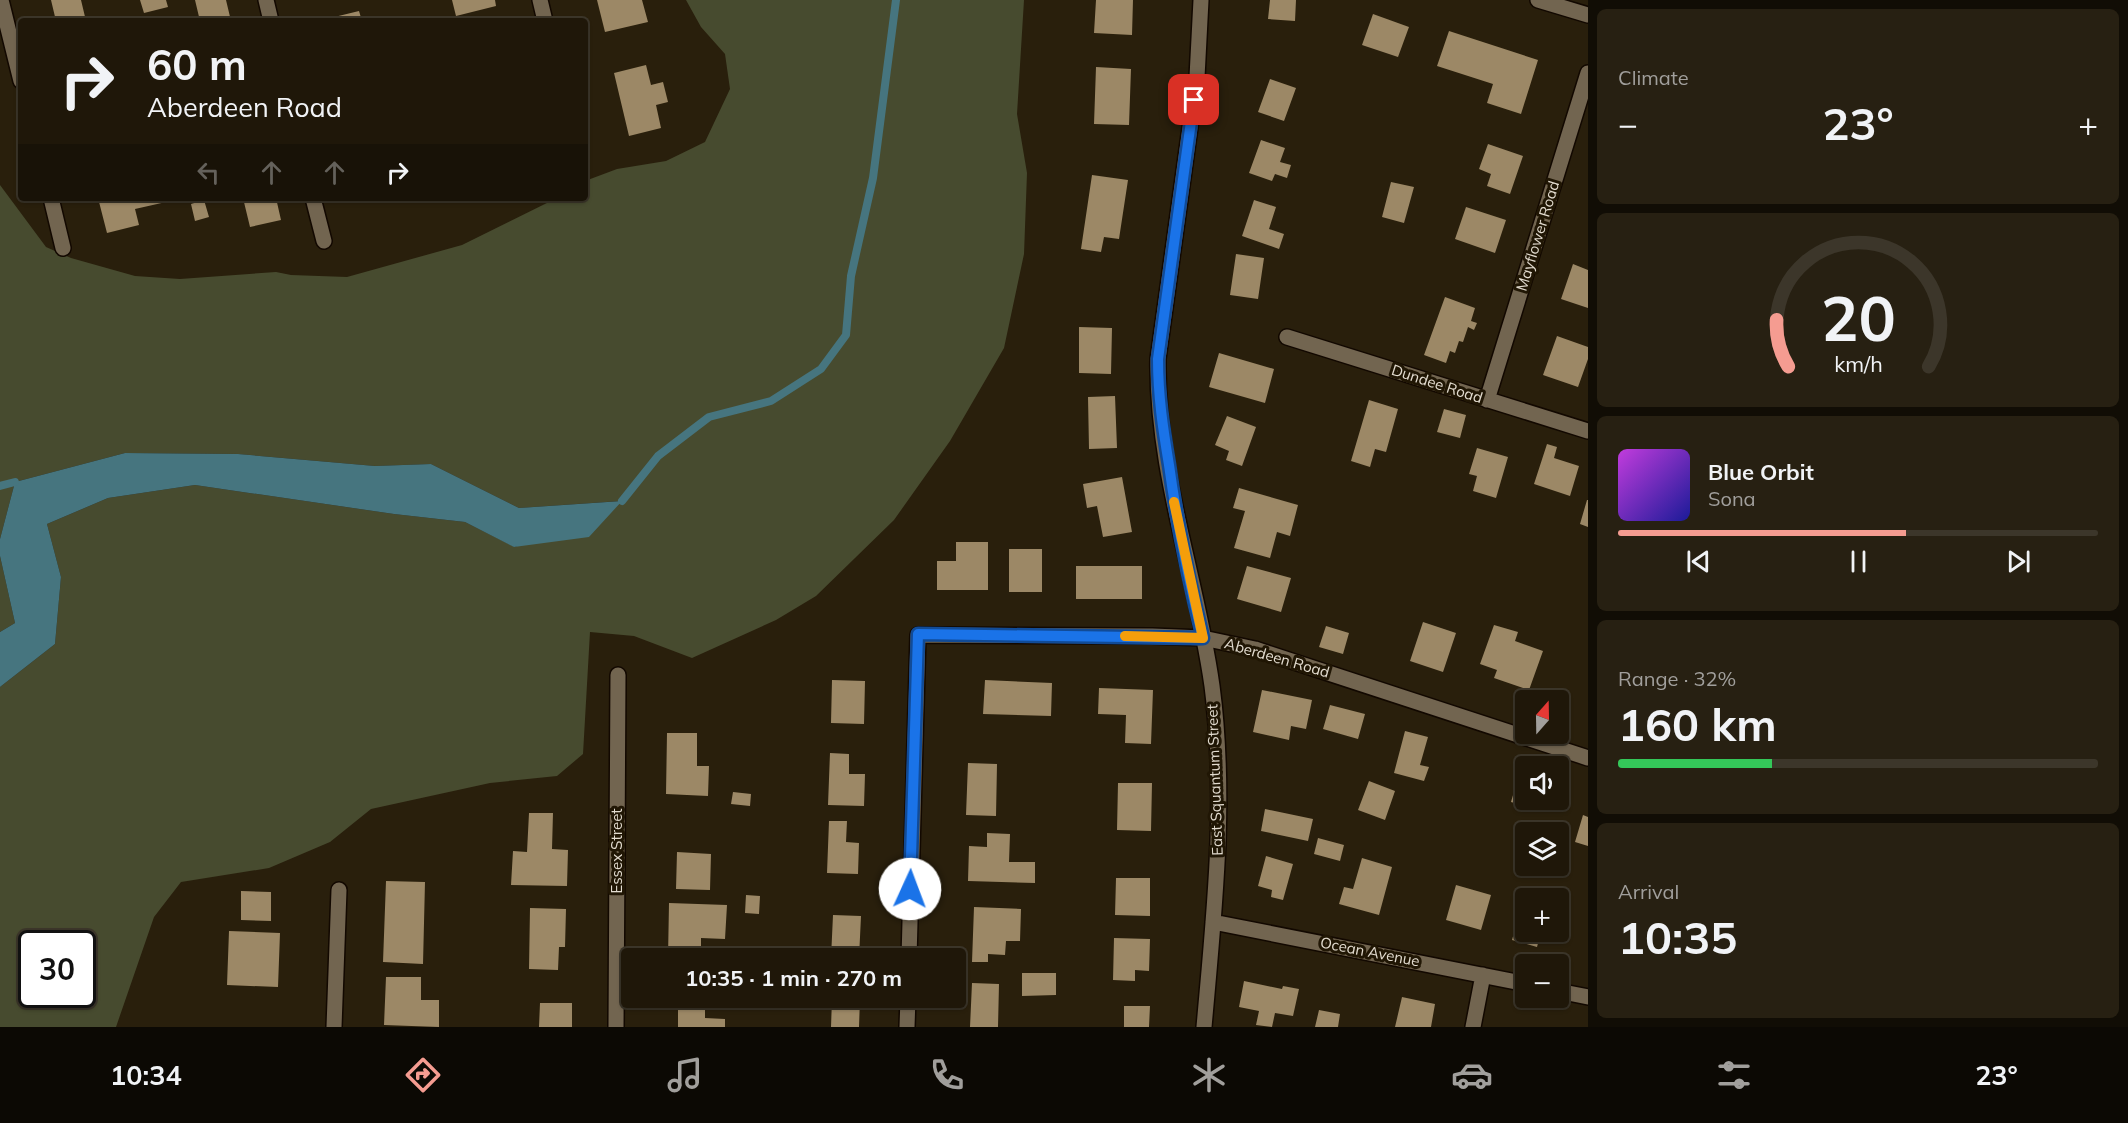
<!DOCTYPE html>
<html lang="en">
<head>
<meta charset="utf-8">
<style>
	body { margin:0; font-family:Mulish,sans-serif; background:#272012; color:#f1f3f6; height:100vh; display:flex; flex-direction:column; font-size:22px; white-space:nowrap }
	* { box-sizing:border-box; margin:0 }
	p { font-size:20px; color:#a19f9c }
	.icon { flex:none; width:33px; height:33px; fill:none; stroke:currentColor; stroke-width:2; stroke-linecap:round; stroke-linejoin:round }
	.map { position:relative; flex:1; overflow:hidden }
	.panel { display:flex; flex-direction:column; gap:9px; padding:9px; background:#110d05; width:540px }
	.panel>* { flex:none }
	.guide { position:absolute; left:18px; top:18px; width:570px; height:183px; border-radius:6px; box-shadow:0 2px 4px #0004,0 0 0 2px #3c362a; background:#1f1709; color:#f1f3f6; overflow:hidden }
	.needle { width:39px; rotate:20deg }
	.tools { position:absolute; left:1515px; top:690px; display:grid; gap:12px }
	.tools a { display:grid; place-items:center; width:54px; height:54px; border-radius:6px; background:#1f1709; box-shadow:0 2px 4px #0004,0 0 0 2px #3c362a; font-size:30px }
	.speed { position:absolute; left:18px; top:930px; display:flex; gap:12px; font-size:30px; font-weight:700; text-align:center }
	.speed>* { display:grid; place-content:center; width:78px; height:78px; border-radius:50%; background:#1f1709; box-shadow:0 2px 4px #0004,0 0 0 2px #3c362a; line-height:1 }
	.speed .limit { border:3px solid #111; border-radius:9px; background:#fff; color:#111 }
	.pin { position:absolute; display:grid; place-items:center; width:51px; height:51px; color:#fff; margin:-26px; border-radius:12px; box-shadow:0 3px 9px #0006 }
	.me { position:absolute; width:66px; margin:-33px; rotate:2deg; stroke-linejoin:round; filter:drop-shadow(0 0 4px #0008) }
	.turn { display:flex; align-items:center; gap:21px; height:126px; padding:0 30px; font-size:27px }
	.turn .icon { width:78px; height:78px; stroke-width:2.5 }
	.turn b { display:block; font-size:42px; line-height:51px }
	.lanes { display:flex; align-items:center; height:57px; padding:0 30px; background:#0003; justify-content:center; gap:30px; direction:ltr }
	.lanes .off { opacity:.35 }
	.big { font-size:45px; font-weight:700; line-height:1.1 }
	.panel .tile { flex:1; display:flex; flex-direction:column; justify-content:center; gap:9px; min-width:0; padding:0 21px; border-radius:9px; background:#272012 }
	.panel .dial { align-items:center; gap:0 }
	.dial svg { height:156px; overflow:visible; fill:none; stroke:#3c362a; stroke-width:7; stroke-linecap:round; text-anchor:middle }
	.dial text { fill:#f1f3f6; stroke:none }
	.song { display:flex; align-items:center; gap:18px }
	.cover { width:72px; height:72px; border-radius:9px; background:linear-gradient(135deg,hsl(290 70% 55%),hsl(240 70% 35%)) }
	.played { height:6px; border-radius:3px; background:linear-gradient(90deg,#f59c91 60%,#3c362a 60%) }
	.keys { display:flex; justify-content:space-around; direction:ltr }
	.heat { display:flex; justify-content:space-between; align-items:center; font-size:33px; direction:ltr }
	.charge { height:9px; border-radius:4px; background:linear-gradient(90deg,#34c759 32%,#3c362a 0) }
	.trip { position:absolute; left:621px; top:948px; width:345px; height:60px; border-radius:6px; background:#1f1709; box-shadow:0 2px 4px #0004,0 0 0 2px #3c362a; font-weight:700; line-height:60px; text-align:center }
	.dock { display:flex; height:96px; justify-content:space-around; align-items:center; background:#0c0904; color:#a19f9c }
	.dock .icon { width:42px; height:42px }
	.dock .on { color:#f59c91 }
	.dock b { font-size:27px; color:#f1f3f6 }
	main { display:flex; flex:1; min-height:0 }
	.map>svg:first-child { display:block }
	.green { fill:#474b2f; fill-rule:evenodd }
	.water { fill:#46757f }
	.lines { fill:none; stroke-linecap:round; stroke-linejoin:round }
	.stream { stroke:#46757f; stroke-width:8 }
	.building { fill:#9c8866 }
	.street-casing { stroke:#120800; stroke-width:18 }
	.street { stroke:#726550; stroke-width:15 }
	.route-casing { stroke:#114b97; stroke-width:15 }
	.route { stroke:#1a73e8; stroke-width:10 }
	.slow { stroke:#f59e0b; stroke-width:10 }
	.labels { text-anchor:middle; stroke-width:6; stroke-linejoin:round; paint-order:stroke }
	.street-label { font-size:15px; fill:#e3dcd0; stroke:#201604 }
</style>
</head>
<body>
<main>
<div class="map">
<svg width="1588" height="1027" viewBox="0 0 1588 1027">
	<rect width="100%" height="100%" fill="#291f0c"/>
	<path class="green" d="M686 0H1024L1017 114 1027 173 1024 254 1004 348 950 441 894 520 816 596 776 620 692 658 634 636 590 632 583 754 557 776 490 783 371 809 330 842 269 868 181 882 154 917 116 1027H0V687L55 644 61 577 47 524 108 498 195 485 394 514 465 522 515 547 621 501 519 508 431 464 375 466 238 454 125 453 15 482 0 539V185L46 247 71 258 135 276 180 279 276 272 291 275 347 277 462 245 557 198H585V181L617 169 666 161 705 142 730 89 725 54 701 27ZM32 944H82V994H32Z
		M0 556 15 623 0 632Z"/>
	<path class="water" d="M125 453 238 454 375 466 431 464 519 508 622 501 589 537 514 547 465 522 394 514 195 485 108 498 47 524 61 577 55 644 0 687V632L15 623 0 556V539L15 482Z"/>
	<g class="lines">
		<path class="stream" d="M0 486 15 482
			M622 501 658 456 709 417 771 401 821 369 846 335 851 276 873 178 896 0"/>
	</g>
	<path class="building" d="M51 0H81L86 21H56Z
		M140 0H166L168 7 144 13Z
		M195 0H226L231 21H200Z
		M452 0H495L496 6 456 16Z
		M597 0H642L648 22 605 32Z
		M1096 0H1133L1132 35 1094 33Z
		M1270 0H1296L1295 21 1268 19Z
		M359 11 362 21H322V20Z
		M1373 14 1409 27 1398 57 1362 45Z
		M1449 31 1538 60 1521 114 1487 103 1493 84 1437 66Z
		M646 65 651 85 663 82 668 102 656 105 661 128 629 136 614 73Z
		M1096 67 1131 69 1129 125 1094 124Z
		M1270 79 1296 88 1284 121 1258 112Z
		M1261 140 1285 148 1280 162 1291 165 1287 178 1275 174 1272 181 1249 173Z
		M1488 144 1523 156 1510 194 1487 186 1491 174 1479 169Z
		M1092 175 1128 180 1119 239 1104 237 1101 252 1081 249Z
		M1391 182 1414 187 1404 223 1382 217Z
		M98 198H165L166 202 135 209 139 225 107 233Z
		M243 198H276L281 220 250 227Z
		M204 200 209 217 195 221 191 204Z
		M1254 200 1276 207 1269 229 1284 234 1279 249 1242 236Z
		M1466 207 1506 220 1495 253 1455 239Z
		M1236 254 1264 258 1258 299 1230 295Z
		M1573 264 1588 270V308L1561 299Z
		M1445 297 1475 308 1471 321 1477 323 1474 330 1468 327 1463 342 1459 341 1455 353 1450 351 1446 363 1424 355Z
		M1079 327 1112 328 1111 374 1079 373Z
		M1557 336 1588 347V359L1578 387 1543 375Z
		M1219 353 1274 369 1265 403 1209 387Z
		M1115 396 1117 448 1089 449 1088 397Z
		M1369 400 1398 409 1386 452 1375 449 1370 467 1351 461Z
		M1444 409 1466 415 1460 438 1437 432Z
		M1227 416 1256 427 1242 466 1226 460 1229 451 1215 445Z
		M1547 444 1557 447 1554 458 1579 466 1570 496 1534 484Z
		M1477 448 1508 457 1496 498 1473 491 1477 476 1469 474Z
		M1122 477 1132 532 1103 537 1097 506 1087 508 1083 484Z
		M1239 488 1298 505 1290 536 1277 532 1270 558 1234 548 1245 511 1233 508Z
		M1587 500H1588V527L1580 524Z
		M956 542H988V590H937V561H956Z
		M1009 549H1042V592H1009Z
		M1076 566H1142V599H1076Z
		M1247 566 1291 578 1281 612 1237 599Z
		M1423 622 1456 633 1443 672 1410 661Z
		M1494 625 1518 632 1515 641 1543 651 1529 690 1494 678 1497 670 1480 664Z
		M1326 626 1349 633 1343 654 1319 647Z
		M832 680 865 681 864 724 831 723Z
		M985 680 1052 683 1051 716 983 714Z
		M1099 688 1153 690 1151 744 1125 743 1126 715 1098 714Z
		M1262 690 1312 700 1306 729 1291 726 1289 740 1253 732Z
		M1330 705 1365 714 1358 739 1323 729Z
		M1405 731 1428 737 1420 765 1429 767 1424 781 1394 773Z
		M667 733H697V766H709L708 796 666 794Z
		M830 753 849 754V774H865L864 806 828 805Z
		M968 763 997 764 996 816 966 815Z
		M1520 771 1526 772V800H1539L1536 809 1511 802Z
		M1369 781 1395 791 1385 820 1358 810Z
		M1118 783H1152L1151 831 1117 830Z
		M733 792 751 794 750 806 731 804Z
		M1265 809 1313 819 1308 841 1261 831Z
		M529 813H553L552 849 568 850 567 886 511 885 513 851 527 852Z
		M1583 815 1588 817V846L1575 842Z
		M829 821H847L846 842 859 843 858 874 827 873Z
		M987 833 1010 834 1009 862H1035V883L968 881 969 846 987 847Z
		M1318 838 1344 845 1340 861 1314 854Z
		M677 852 711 854 710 890 676 889Z
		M1266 856 1293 864 1283 900 1271 897 1272 890 1258 886Z
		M1362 858 1392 867 1379 915 1339 904 1344 887 1353 889Z
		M1116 878H1150V916L1115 915Z
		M386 881 425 882 423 964 383 962Z
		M1456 885 1491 895 1481 930 1446 920Z
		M241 891 271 892V921L241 920Z
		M746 895 760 896 759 914 745 913Z
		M1523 901 1526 902V932H1541L1537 947 1512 940Z
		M669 903 727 905 725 939 701 938V958H668Z
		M974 907 1021 909 1020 941H1006L1005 955 988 954V962H972Z
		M530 908 566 909 565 947H559L558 970 529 969Z
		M833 915 861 916 859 958H831Z
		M229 931 280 933 278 987 227 985Z
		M1114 938 1150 939 1149 971 1135 970V981L1113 980Z
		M1022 973H1056V995L1022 996Z
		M386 977H421V1000H439V1027L384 1025Z
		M1244 981 1282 989 1283 986 1299 989 1293 1016 1275 1013 1272 1027 1256 1025 1259 1011 1239 1007Z
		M972 983 999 984 998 1027H970Z
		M1402 997 1435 1004 1431 1027H1395Z
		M832 999H860L859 1027H831Z
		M540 1003H572V1027H539Z
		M1124 1006H1150L1149 1027H1124Z
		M678 1007 705 1008V1018L725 1019V1027H678Z
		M1319 1010 1340 1014 1338 1027H1315Z"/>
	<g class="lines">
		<g class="street-casing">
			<path id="street" d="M1 0 21 81
				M266 0 271 21
				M540 0 545 21
				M1201 0 1197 77 1158 359C1156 471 1197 577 1212 686 1227 799 1214 914 1204 1027
				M1538 0 1588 15
				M51 198 63 248
				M313 198 324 241
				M1287 337 1588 431
				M1487 400 1588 73
				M1213 922 1526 984
				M909 958 918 635 1152 636 1203 638 1255 649 1588 758
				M1558 991 1588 997
				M334 1027 339 890
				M616 1027 618 675
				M907 1027 908 998
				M1473 1027 1483 975"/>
		</g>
		<use href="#street" class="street"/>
	</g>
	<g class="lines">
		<g class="route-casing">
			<path id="route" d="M910 889 918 634 1203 638C1189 581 1177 523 1169 465 1163 429 1158 396 1158 359L1194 100"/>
		</g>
		<use href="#route" class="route"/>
		<path class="slow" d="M1125 636 1203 638 1174 502"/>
	</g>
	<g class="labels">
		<g class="street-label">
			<text transform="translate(1538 236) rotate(-73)" y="5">Mayflower Road</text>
			<text transform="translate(1437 384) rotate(18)" y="5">Dundee Road</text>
			<text transform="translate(1277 658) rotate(16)" y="5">Aberdeen Road</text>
			<text transform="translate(1215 780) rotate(-92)" y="5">East Squantum Street</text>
			<text transform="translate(617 851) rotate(-90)" y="5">Essex Street</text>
			<text transform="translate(1370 952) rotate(11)" y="5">Ocean Avenue</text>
		</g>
	</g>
</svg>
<div class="tools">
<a><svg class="needle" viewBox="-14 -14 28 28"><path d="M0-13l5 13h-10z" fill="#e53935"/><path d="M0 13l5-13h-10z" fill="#a19f9c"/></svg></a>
<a><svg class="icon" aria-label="sound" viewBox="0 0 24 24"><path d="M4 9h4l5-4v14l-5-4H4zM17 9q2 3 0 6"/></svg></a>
<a><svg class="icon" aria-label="layers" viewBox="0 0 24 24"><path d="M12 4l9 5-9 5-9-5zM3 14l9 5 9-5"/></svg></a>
<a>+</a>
<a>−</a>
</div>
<div class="speed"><div class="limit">30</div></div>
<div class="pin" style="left:1194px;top:100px;background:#d93025"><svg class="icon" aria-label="arrive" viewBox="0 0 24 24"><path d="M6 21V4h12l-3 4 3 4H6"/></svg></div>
<svg class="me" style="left:910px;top:889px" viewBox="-20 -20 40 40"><circle r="19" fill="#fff"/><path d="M0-13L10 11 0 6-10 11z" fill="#1a73e8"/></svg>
<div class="trip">10:35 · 1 min · 270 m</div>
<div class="guide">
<div class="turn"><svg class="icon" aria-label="right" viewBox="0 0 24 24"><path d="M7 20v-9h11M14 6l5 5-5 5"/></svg><div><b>60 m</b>Aberdeen Road</div></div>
<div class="lanes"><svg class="icon off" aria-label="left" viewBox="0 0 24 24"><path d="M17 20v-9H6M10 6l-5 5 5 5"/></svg><svg class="icon off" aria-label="ahead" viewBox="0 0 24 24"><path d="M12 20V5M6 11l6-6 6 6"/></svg><svg class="icon off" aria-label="ahead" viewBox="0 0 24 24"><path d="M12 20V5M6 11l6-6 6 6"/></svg><svg class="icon" aria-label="right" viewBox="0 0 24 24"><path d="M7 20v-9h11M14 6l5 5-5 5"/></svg></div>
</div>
</div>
<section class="panel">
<div class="tile"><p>Climate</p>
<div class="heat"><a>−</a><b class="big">23°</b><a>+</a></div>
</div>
<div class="tile dial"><svg viewBox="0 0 100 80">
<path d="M14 69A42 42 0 1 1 86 69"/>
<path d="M14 69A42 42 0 0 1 8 45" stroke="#f59c91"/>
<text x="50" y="56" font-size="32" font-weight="700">20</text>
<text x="50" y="72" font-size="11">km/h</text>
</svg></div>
<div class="tile">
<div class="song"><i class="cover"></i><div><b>Blue Orbit</b><p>Sona</p></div></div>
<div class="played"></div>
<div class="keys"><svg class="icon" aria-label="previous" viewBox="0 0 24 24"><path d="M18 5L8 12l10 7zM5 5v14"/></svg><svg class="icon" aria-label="pause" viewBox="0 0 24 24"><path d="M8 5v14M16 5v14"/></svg><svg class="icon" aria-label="next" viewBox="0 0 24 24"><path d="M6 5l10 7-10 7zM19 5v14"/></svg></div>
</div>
<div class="tile"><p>Range · 32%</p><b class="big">160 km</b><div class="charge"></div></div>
<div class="tile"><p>Arrival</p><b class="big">10:35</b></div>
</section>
</main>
<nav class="dock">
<b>10:34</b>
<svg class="icon on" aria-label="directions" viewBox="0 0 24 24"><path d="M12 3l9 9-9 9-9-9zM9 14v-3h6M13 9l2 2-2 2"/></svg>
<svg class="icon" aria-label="music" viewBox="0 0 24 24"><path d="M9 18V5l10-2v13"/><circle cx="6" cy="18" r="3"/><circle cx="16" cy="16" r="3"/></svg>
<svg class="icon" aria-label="phone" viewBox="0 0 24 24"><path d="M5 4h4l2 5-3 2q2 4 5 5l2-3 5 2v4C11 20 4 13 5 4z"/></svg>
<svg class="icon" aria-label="climate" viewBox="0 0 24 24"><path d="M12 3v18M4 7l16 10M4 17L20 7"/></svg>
<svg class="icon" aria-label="car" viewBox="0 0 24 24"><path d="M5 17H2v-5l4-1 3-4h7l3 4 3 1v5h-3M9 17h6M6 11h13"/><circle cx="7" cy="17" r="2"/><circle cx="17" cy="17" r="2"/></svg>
<svg class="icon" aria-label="filters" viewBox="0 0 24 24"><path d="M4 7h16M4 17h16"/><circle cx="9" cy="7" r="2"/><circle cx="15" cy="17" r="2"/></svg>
<b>23°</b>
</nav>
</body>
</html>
